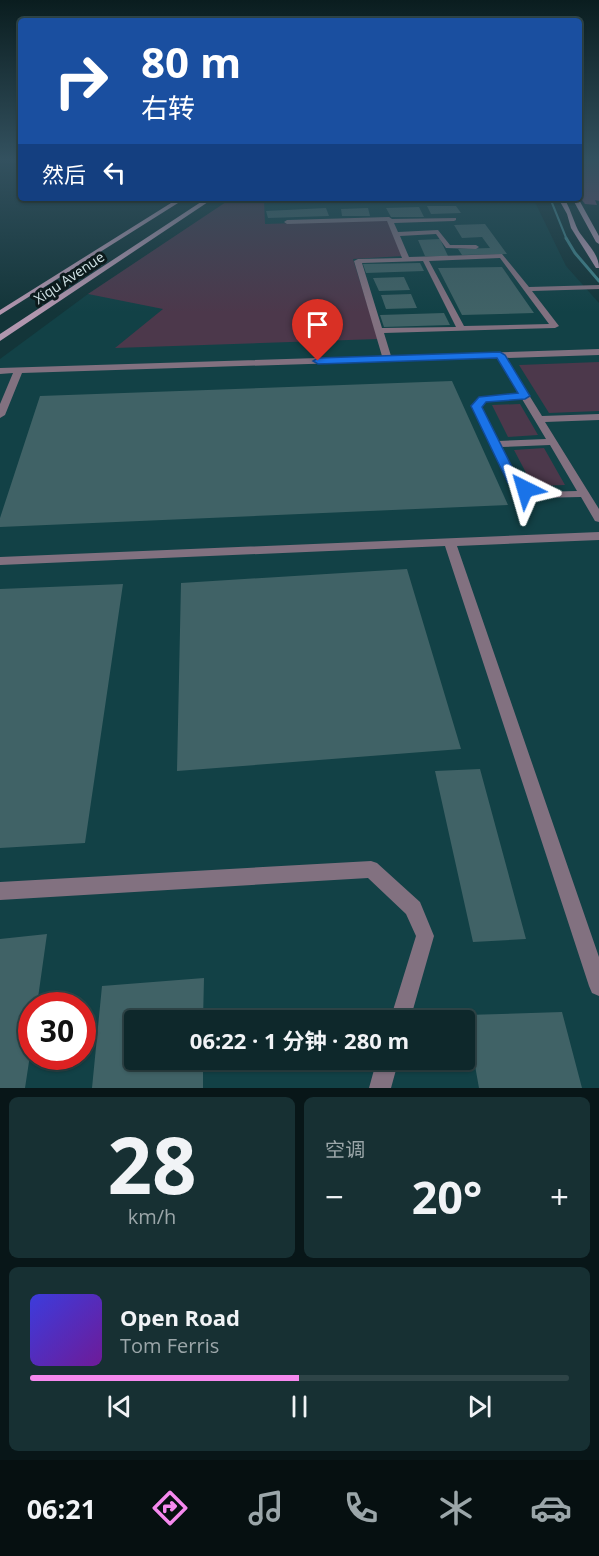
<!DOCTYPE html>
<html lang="zh">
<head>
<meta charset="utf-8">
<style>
	body { margin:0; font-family:"Open Sans","Noto Sans SC",sans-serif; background:#173033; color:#f1f3f6; height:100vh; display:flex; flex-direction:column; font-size:22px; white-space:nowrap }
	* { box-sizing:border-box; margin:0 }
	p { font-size:20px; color:#9ba6a9 }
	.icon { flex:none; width:33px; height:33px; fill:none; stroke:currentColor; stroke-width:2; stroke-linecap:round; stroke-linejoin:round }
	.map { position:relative; height:1088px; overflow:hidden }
	.details { display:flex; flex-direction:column; gap:9px; padding:9px; background:#081618; flex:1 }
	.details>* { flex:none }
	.guide { position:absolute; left:18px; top:18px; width:564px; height:183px; border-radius:6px; box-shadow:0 2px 4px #0004,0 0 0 2px #2e4447; background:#1a4fa0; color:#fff; overflow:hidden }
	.speed { position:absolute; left:18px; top:992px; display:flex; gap:12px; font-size:30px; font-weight:700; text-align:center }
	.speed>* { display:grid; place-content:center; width:78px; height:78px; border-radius:50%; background:#0e282b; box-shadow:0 2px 4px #0004,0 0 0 2px #2e4447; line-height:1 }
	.speed .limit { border:9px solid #d22; background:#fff; color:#111 }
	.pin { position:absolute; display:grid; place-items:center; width:51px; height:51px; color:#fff; margin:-62px -26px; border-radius:50% 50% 50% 0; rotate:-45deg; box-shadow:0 0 6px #0007 }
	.pin .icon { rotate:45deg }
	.me { position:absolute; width:66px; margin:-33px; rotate:320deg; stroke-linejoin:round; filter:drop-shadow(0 0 4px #0008) }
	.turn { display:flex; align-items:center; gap:21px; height:126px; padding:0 24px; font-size:27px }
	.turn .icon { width:78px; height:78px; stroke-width:2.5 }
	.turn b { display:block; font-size:42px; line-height:51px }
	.then { display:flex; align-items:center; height:57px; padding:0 24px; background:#0003; gap:12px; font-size:22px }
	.big { font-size:45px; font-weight:700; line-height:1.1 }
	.details .widget { flex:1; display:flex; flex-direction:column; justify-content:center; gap:9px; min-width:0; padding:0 21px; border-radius:9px; background:#173033 }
	.details .dial { align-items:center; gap:0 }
	.dial b { font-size:78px; line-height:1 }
	.song { display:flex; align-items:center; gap:18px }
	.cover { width:72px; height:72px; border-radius:9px; background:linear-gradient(135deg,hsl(240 70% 55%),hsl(280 70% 35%)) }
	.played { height:6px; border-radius:3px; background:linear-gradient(90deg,#f589ee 50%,#2e4447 50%) }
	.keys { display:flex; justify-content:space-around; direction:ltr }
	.heat { display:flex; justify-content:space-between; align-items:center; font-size:33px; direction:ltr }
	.details .tiles { flex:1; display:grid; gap:9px; grid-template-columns:1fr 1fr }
	.widget:last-child { grid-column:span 2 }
	.trip { position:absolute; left:124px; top:1010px; width:351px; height:60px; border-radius:6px; background:#0e282b; box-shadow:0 2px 4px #0004,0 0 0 2px #2e4447; font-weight:700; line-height:60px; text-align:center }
	.menu { display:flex; height:96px; justify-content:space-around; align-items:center; background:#061011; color:#9ba6a9 }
	.menu .icon { width:42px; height:42px }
	.menu .current { color:#f589ee }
	.menu b { font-size:27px; color:#f1f3f6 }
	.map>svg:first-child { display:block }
	.built { fill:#124146; fill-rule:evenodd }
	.green { fill:#4c384b }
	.forest { fill:#6c496a }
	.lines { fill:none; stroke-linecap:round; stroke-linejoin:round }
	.stream-far1 { stroke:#41848c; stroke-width:2 }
	.stream { stroke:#41848c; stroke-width:3 }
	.building { fill:#406266 }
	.street { fill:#827180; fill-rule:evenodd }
	.secondary { fill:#b196ae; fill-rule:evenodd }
	.route { fill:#1a73e8; stroke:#114b97; stroke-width:1.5 }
	.labels { text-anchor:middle; stroke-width:6; stroke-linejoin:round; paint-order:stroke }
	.far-street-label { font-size:14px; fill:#d0e2e5; stroke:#0c1a1c }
</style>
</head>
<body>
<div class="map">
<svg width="599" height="1088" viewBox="0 0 599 1088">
	<rect width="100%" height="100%" fill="#133539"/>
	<path class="built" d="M285 198H533L566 266 599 303V1088H0V359L88 294 228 201ZM32 1005H82V1056H32ZM135 1020H465V1059H135Z"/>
	<path class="green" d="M232 198H285L264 199 265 224 387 220 403 256 353 259 378 339 115 348 163 309 88 294Z
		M599 362V411L549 413 519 365Z
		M520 404 538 435 508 437 492 405Z
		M544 448 565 485 533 486 514 450Z"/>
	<path class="forest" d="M579 160H599V201L595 200 597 205 585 204 579 196Z"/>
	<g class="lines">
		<path class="stream-far1" d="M550 198 567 240"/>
		<path class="stream" d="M566 238 575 253 599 281"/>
	</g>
	<path class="building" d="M427 206H456L461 213 431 214Z
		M419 207 424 217H391L386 208Z
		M326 208 329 216 268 218 266 211Z
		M368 208 370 216H342L341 209Z
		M485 224 507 254 462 255 458 249 490 248 482 237 462 238 454 225Z
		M440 239 448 256H425L418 240Z
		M420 263 424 271 366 273 363 264Z
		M502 267 534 313 462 315 438 268Z
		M404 277 410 290 379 291 373 278Z
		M411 294 417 308 386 309 381 295Z
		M444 313 450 325 384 327 380 315Z
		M452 381 508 505 0 527V518L40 396Z
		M407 569 461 749 177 771 181 583Z
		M123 584 85 843 0 848V589Z
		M480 769 526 939 473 942 435 771Z
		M47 934 37 1005H32V1042L25 1088H0V939Z
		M204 978 203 1020H135V1059H203V1088H92L102 986Z
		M562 1012 582 1088H479L466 1015Z"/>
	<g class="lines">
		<path class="street" d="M389 217 392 219 456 218V220L454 221 394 223 398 232 438 230 450 245H476L479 247 476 249 446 248 436 234 400 236 409 257 502 254 529 287 599 285V289L532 291 559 326 555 328 384 333 391 356 599 349V355L506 358 542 416 599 414V420L545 422 599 509V522L595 521 581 497 535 498 510 485 471 406 480 397 519 394 497 358 22 373 5 415 0 418V404L13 373 0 374V368L382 356 354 261 358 259 402 258 387 221 287 224 284 222 287 220ZM500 258 549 324 464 326 429 261ZM423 261 456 327 382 328 362 263ZM522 399 546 439 498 441 481 406 486 402ZM550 445 577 491 537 492 518 481 501 447Z
			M599 532V540L457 546 599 957V996L592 993 589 986 445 546 0 565V557Z
			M371 861 377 863 420 902 434 936 410 1020H390L416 936 406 914 368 878 0 900V882Z
			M377 1059H399L391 1088H369Z"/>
		<path class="secondary" d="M179 198H186L0 315V310Z
			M207 198H214L0 341V334Z
			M558 198H564C570 208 573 219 578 230 585 242 599 253 599 268H596L571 228 567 214Z
			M572 198H578L599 236V244L596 242Z"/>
	</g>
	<linearGradient id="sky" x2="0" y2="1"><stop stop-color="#0a1d1f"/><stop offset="0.51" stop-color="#33515f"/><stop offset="1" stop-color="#33515f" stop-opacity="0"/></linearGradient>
	<rect width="599" height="312" fill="url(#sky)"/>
	<path class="route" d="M500 352 505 355 530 396 525 399 486 402 482 407 519 481 531 489 525 493 508 483 471 406 479 397 518 393 497 358 318 364 313 361 318 358Z"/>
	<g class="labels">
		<g class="far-street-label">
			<text transform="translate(69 278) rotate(-34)" y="5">Xiqu Avenue</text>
		</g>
	</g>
</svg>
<div class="speed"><div class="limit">30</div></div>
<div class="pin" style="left:318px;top:361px;background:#d93025"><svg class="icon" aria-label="arrive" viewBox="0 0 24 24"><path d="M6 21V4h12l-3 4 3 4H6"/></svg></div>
<svg class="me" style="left:525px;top:489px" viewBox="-20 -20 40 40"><path d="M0-17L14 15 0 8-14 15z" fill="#1a73e8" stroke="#fff" stroke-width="4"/></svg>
<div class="trip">06:22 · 1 分钟 · 280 m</div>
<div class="guide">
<div class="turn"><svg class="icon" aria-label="right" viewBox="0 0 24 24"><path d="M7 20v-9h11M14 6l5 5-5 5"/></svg><div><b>80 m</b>右转</div></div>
<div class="then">然后<svg class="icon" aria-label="left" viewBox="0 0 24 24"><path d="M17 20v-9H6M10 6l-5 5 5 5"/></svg></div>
</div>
</div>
<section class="details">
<div class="tiles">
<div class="widget dial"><b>28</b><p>km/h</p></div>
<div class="widget"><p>空调</p>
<div class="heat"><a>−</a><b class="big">20°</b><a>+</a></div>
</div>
<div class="widget">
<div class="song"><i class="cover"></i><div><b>Open Road</b><p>Tom Ferris</p></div></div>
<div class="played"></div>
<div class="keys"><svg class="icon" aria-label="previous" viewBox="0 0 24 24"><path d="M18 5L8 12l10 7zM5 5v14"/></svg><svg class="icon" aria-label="pause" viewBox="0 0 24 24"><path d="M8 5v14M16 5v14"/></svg><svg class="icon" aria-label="next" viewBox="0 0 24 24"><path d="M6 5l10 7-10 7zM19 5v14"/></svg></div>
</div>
</div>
</section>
<nav class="menu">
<b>06:21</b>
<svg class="icon current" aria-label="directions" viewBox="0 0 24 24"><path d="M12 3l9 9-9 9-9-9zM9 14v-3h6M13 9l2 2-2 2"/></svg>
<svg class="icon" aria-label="music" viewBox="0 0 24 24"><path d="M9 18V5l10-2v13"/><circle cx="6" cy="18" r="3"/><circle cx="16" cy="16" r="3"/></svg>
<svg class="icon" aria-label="phone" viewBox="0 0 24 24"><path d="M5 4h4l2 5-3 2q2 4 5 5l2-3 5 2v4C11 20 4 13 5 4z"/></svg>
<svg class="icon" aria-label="climate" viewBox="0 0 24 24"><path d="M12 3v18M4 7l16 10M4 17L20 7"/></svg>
<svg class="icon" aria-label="car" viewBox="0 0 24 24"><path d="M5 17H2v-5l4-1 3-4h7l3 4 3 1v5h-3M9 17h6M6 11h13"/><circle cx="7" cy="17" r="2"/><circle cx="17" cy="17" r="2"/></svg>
</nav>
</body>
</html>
